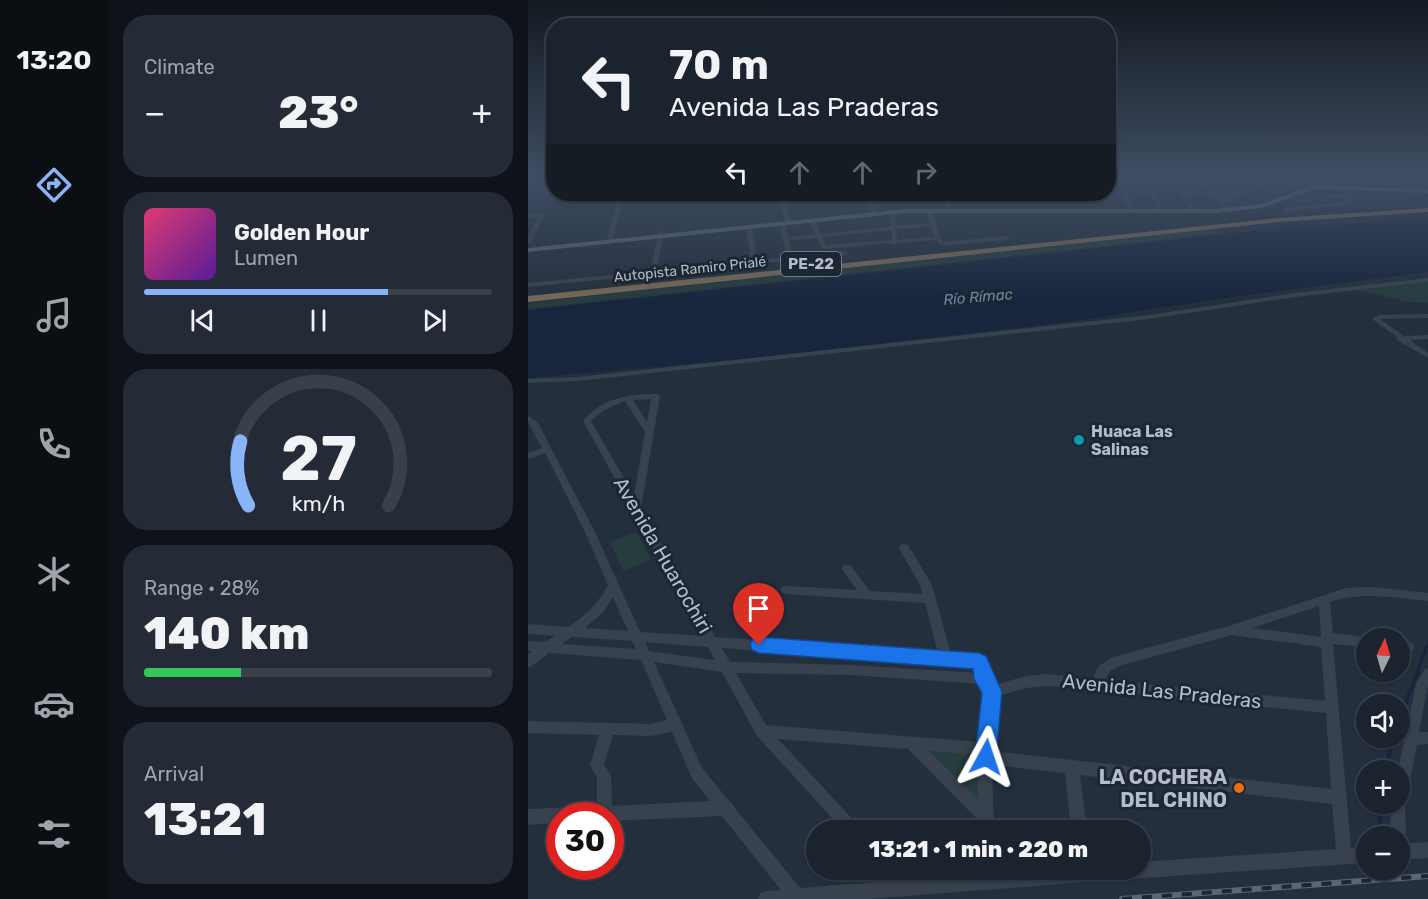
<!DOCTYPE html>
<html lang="en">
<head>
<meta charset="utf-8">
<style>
	body { margin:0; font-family:Rubik,sans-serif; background:#242b36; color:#f1f3f6; height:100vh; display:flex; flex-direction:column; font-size:22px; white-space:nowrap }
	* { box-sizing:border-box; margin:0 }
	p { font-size:20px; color:#a0a4aa }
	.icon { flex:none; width:33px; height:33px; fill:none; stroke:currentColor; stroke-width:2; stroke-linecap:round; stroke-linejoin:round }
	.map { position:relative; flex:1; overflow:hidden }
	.drawer { display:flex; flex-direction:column; gap:15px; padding:15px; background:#0f1319; width:420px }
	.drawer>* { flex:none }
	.top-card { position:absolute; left:18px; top:18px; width:570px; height:183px; border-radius:24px; box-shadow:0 2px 4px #0004,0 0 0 2px #39404a; background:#1b232e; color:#f1f3f6; overflow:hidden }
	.needle { width:39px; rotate:5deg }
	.controls { position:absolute; left:828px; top:628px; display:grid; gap:12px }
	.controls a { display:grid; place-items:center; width:54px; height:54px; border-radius:50%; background:#1b232e; box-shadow:0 2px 4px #0004,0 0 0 2px #39404a; font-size:30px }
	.speed { position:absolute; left:18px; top:802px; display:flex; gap:12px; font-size:30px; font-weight:700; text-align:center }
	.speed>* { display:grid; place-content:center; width:78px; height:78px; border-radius:50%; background:#1b232e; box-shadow:0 2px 4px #0004,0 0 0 2px #39404a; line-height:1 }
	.speed .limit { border:9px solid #d22; background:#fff; color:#111 }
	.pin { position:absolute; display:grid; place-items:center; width:51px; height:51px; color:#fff; margin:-62px -26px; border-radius:50% 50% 50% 0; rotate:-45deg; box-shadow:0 0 6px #0007 }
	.pin .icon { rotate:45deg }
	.me { position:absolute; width:66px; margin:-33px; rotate:5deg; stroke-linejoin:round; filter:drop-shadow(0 0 4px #0008) }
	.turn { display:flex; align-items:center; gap:21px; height:126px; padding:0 24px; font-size:27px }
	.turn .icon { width:78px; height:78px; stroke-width:2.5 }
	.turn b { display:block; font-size:42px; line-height:51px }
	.lanes { display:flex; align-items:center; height:57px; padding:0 24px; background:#0003; justify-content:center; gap:30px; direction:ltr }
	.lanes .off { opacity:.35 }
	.big { font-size:45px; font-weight:800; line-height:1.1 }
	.drawer .card { flex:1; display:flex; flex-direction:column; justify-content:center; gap:9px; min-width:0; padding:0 21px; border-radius:24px; background:#242b36 }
	.drawer .dial { align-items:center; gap:0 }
	.dial svg { height:156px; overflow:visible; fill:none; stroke:#39404a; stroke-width:7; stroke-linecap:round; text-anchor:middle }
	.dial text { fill:#f1f3f6; stroke:none }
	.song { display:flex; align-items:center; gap:18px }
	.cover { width:72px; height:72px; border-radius:9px; background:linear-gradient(135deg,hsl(340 70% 55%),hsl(270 70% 35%)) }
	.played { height:6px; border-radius:3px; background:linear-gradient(90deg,#8ab4f8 70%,#39404a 70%) }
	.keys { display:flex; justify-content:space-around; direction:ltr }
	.heat { display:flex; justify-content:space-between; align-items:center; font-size:33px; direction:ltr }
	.charge { height:9px; border-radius:4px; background:linear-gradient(90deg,#34c759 28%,#39404a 0) }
	.trip { position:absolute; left:278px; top:820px; width:345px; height:60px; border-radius:30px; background:#1b232e; box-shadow:0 2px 4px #0004,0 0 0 2px #39404a; font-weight:800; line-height:60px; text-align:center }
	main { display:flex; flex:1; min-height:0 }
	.dock { display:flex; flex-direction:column; width:108px; justify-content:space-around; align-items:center; background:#0b0e12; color:#a0a4aa }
	.dock .icon { width:42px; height:42px }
	.dock .on { color:#8ab4f8 }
	.dock b { font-size:27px; color:#f1f3f6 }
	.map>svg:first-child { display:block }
	.green { fill:#263c3f }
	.water { fill:#17263c }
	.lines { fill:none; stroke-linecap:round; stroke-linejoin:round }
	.stream-far2 { stroke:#17263c; stroke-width:1.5 }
	.stream-far1 { stroke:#17263c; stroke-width:3 }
	.stream { stroke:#17263c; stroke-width:4 }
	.minor { fill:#38414e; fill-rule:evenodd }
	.major { fill:#56606e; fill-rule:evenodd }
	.highway { fill:#746855; fill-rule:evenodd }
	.rail-casing { stroke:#5a6575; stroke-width:6 }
	.rail { stroke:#1d2633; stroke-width:4; stroke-dasharray:10; stroke-linecap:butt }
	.route { fill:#1a73e8; stroke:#114b97; stroke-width:1.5 }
	.culture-dot { fill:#0f9aa8; stroke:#1d2633; stroke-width:2 }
	.food-dot { fill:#e8710a; stroke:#1d2633; stroke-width:2 }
	.labels { text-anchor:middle; stroke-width:6; stroke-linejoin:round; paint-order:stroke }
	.far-street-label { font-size:14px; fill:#b4bcc9; stroke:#1d2633 }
	.shield { fill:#1d2633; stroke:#878f9c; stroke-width:1.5 }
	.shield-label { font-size:15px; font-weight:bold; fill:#b4bcc9 }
	.far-water-label { font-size:15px; font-style:italic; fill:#6d86a8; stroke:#1d2633 }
	.poi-label { font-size:16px; font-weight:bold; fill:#b4bcc9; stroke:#1d2633; text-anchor:start }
	.near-street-label { font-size:20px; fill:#b4bcc9; stroke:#1d2633 }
	.near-poi-label { font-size:20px; font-weight:bold; fill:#b4bcc9; stroke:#1d2633; text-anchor:end }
</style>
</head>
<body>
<main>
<nav class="dock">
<b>13:20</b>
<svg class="icon on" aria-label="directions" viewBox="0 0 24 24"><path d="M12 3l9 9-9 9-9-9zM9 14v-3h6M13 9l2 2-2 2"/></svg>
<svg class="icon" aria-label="music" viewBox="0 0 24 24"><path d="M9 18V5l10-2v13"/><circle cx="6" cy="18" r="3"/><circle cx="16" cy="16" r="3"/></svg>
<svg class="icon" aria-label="phone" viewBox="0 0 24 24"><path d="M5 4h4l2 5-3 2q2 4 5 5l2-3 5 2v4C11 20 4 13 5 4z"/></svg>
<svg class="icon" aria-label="climate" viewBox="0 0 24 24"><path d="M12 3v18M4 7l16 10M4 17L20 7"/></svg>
<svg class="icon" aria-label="car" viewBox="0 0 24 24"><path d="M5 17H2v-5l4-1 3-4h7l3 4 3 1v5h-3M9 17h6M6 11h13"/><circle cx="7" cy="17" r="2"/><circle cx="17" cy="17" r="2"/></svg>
<svg class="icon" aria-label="filters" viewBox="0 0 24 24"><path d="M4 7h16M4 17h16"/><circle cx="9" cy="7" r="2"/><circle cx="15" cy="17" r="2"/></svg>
</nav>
<section class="drawer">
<div class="card"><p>Climate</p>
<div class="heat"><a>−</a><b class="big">23°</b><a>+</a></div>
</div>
<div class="card">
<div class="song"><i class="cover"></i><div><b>Golden Hour</b><p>Lumen</p></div></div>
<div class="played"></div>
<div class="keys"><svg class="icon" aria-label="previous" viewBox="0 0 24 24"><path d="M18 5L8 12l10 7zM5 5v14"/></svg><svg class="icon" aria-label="pause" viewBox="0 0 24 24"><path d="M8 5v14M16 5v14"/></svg><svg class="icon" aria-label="next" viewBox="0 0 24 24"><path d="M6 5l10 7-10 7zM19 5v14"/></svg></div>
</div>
<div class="card dial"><svg viewBox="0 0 100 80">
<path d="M14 69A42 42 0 1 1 86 69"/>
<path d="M14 69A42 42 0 0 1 10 36" stroke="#8ab4f8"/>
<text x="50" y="56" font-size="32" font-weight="700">27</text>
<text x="50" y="72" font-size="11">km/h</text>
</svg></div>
<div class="card"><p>Range · 28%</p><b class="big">140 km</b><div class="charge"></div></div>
<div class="card"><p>Arrival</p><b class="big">13:21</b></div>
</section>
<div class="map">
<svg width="900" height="899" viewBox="0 0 900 899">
	<rect width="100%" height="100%" fill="#242f3e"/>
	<path class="green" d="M689 229 694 233 0 309V303Z
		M900 282V303L881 302 831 290Z
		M108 532 123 559 95 571 82 542Z
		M397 749 451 755 452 808Z"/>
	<path class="water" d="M900 218V272L696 298 540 322 220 359 0 378V310L727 231Z"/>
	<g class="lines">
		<path class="stream-far2" d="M819 176 830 198V224"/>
		<path class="stream-far1" d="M889 672 900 644"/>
		<path class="stream" d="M872 718 890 671
			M858 771 864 738
			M850 837 854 804"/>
		<path class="minor" d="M0 176H2V177L0 178Z
			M764 176H770L787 186 783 187Z
			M810 176H814L817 186 823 190 824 195 823 204 756 212 753 210 756 208 819 202V197L783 199 772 203 770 202 782 197 819 194V191L813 187Z
			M580 178 744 179 779 187 777 188 741 181V183L694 201 700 208 697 210 684 195H657L667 208 664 210 662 209 643 181H618L635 208 630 209 621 193H599L606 208 603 210 600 208 588 180H580ZM593 180 614 181 619 191H598ZM648 181H673L682 192H655ZM678 181H737L692 198Z
			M26 188V190L0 193V191Z
			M92 194H96L85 238 82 240 79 238Z
			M148 194H152V199L194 196V194H198L199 197 197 198 149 202 147 201Z
			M251 194H255L263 221 258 226 260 237 287 234 281 220 284 218 287 220 293 234 363 227 361 212 364 210 367 212 368 226 402 223 398 211 401 209 404 211 412 238 415 242 479 236 482 238 479 240 414 246 408 240 370 243 367 245 364 243 297 249 293 247 289 238 261 240 265 257 317 251 320 253 317 255 0 287V283L123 271 130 232 133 230 136 232 129 270 223 261 218 227 221 225 224 227 229 260 259 257 252 226 257 221ZM403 226 406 237 369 240 368 229ZM363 230 364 240 298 245 294 237Z
			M335 194H339L349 211 348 212H344Z
			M359 194H424V195L422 207 420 208 418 207 419 196 361 195Z
			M460 195H493L495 196 493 197H458V196Z
			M520 196H540L542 197 540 198H518V197Z
			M14 213 17 215 3 242 0 244V237L10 217 0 219V215Z
			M900 278V282L767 297 621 319 50 381 0 383V379L50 377 621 315 767 293Z
			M900 314V318L852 319 876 336 900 335V339L882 340 900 353V358L869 340V337L844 319 851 315Z
			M128 394 132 396 113 508 187 637 410 653 397 603 258 594 254 593 252 590 254 587 258 586 329 590 314 569 315 566 319 565 323 566 342 591 395 594 392 585 371 548 372 545 376 544 380 545 404 585 423 654 451 656 458 659 462 678 467 685 498 676 519 674 564 679 571 666 585 657 701 626 818 588 844 587 900 593V601C866 598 835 591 802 602L805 633 838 637 843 639H838V647L805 644 823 848 838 847V863L556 882 342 899H230L232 893 238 891 253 890 194 816 82 821V816H32V823L0 825V809L69 806V778L62 765 71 735 0 733V721L123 724 139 720 113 660 21 653 4 666 0 667V655L4 651H0V641L17 642 27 636 0 634V624L40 627C57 616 71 603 80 585L57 532 17 453 0 459V453L14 448 0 422V416L9 421 67 532 112 632 174 636 55 421C73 398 101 394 128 394ZM123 399 119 422 105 400ZM97 401 117 432 106 495 63 421 76 410ZM85 597 100 631 57 628 75 612ZM791 606 793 637 724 628ZM704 635 793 647 797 701 577 680 582 671 591 666ZM44 637 104 641 108 649 34 644ZM117 642 180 647 187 660 121 651ZM194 648 448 666 449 673 324 665 202 662ZM126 662 194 672 229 736 316 831H334L331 826 250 739 380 749 450 820V831H466L464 765 537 773 543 831H559L552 775 804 804 808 849 612 862V870H505L382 880 373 870H354L356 876 362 881 272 888 206 807 204 803 202 802 174 768ZM208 673 324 675 452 684 457 693 451 742 238 725ZM519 686 798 713 803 789 464 751 470 696 498 688ZM144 732 164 778 182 801 84 806 83 776 76 764 85 735 123 736ZM401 751 450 755V799Z
			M872 641 884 643 886 647 884 651 880 652 872 651Z
			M900 668V686L891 732H900V744L889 745 879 795 876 801 877 804 878 837 875 842 872 844V837H862L863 804H872V771H870L888 684 896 670Z
			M900 842V858L872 860V844Z"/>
		<path class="major" d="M787 185 900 189V193L788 189 734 208 687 213H377L0 252V248L377 209H687L733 204Z"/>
		<path class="highway" d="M900 208V212L752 222 0 302V296L752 218Z"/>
		<g class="rail-casing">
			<path id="rail" d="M594 899 900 876"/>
		</g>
		<use href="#rail" class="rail"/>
	</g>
	<linearGradient id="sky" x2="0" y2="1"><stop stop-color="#141a22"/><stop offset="0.58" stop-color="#3f4d63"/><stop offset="1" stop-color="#3f4d63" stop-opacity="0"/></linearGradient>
	<rect width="900" height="302" fill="url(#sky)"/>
	<path class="route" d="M231 637 451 653 458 656 474 692 468 757 465 765 458 768 450 765 447 757 454 693 446 679 445 669 231 653 224 650 222 645 224 640Z"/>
	<circle class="culture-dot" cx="551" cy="440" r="6"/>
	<circle class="food-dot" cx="711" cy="788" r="6"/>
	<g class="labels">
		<g class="far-street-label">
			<text transform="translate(162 269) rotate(-6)" y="5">Autopista Ramiro Prialé</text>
		</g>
		<rect class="shield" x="253" y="252" width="60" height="24" rx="4.5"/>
		<g class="shield-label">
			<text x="283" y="269">PE-22</text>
		</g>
		<g class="far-water-label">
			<text transform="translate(450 297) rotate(-5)" y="5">Río Rímac</text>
		</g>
		<g class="poi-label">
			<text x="563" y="437">Huaca Las<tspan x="563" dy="18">Salinas</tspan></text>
		</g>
		<g class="near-street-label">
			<text transform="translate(135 555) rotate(60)" y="7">Avenida Huarochiri</text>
			<text transform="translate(634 691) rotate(6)" y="7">Avenida Las Praderas</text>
		</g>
		<g class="near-poi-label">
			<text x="699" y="784">LA COCHERA<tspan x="699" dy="23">DEL CHINO</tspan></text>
		</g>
	</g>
</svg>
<div class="controls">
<a><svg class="needle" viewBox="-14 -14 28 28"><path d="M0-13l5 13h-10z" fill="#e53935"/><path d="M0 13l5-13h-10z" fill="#a0a4aa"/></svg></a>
<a><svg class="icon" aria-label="sound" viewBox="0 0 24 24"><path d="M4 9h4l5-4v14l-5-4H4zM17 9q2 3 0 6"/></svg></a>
<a>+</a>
<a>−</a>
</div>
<div class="speed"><div class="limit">30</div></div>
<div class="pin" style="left:231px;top:645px;background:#d93025"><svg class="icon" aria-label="arrive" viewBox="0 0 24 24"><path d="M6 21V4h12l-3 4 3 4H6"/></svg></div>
<svg class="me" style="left:458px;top:757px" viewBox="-20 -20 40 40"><path d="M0-17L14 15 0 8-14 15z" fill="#1a73e8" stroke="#fff" stroke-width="4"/></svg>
<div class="trip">13:21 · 1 min · 220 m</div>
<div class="top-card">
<div class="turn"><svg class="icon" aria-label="left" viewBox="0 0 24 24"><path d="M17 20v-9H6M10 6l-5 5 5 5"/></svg><div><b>70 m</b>Avenida Las Praderas</div></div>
<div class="lanes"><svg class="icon" aria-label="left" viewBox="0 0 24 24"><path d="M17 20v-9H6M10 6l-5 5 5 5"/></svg><svg class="icon off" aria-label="ahead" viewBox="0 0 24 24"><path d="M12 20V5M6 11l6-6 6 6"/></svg><svg class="icon off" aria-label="ahead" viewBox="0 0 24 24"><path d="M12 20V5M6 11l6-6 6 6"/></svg><svg class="icon off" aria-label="right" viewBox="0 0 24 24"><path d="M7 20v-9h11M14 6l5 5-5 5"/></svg></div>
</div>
</div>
</main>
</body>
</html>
